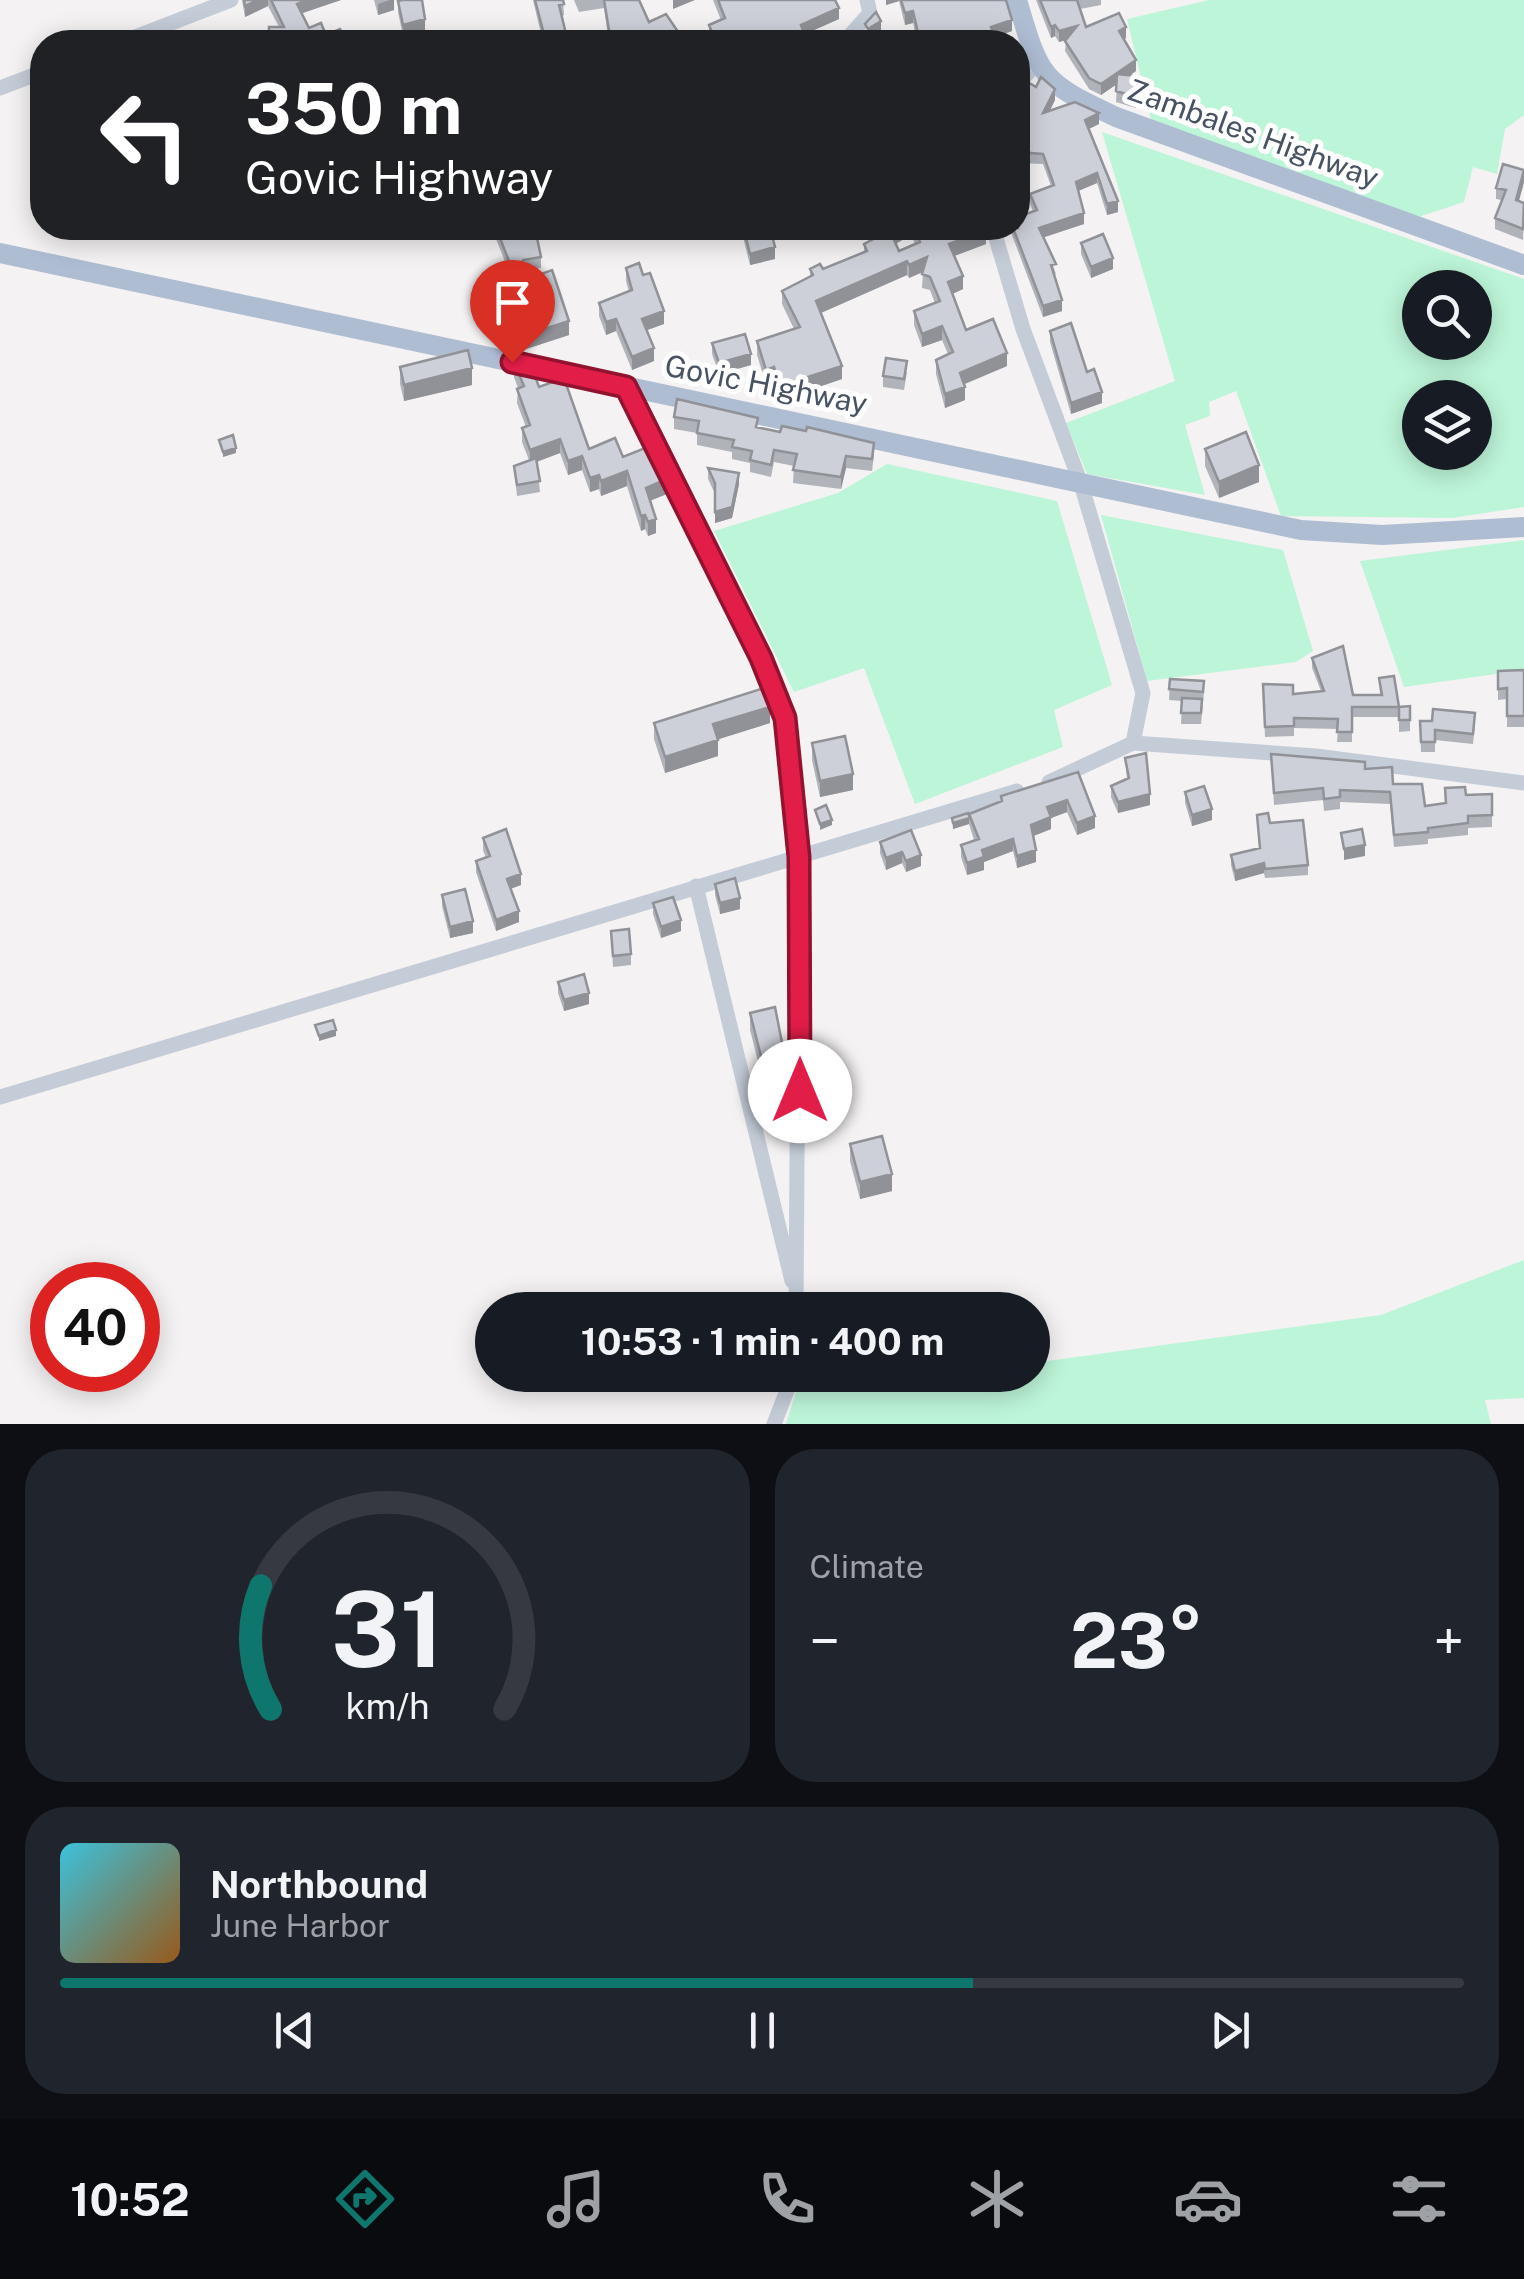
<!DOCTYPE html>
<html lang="en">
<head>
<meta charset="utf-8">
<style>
	body { margin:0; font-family:"Public Sans",sans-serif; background:#20242c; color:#f1f3f6; height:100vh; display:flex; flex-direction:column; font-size:38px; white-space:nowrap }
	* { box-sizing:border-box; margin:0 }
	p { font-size:32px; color:#9ea1a6 }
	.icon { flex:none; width:55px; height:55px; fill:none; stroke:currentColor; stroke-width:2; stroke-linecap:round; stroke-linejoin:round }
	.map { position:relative; height:1424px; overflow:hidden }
	.side { display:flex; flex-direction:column; gap:25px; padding:25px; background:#0d0f14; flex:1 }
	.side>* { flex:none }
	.hud { position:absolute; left:30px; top:30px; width:1000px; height:210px; border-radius:40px; box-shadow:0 5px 25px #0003; background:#202124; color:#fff; overflow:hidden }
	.controls { position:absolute; left:1402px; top:270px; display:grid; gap:20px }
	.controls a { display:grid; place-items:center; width:90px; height:90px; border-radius:50%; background:#171b24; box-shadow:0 5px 25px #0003; font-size:50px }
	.speed { position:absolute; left:30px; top:1262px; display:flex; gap:20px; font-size:50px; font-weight:700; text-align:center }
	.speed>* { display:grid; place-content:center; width:130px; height:130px; border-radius:50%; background:#171b24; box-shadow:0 5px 25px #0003; line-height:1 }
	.speed .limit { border:15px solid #d22; background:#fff; color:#111 }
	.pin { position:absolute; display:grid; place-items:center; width:85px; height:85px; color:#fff; margin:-102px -42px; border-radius:50% 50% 50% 0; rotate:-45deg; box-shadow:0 0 10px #0007 }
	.pin .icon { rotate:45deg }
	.me { position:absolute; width:110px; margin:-55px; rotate:0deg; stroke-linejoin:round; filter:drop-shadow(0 0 8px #0008) }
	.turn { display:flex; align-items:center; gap:35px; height:210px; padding:0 50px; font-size:45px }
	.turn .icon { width:130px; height:130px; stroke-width:2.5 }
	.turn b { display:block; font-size:70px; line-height:85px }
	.big { font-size:75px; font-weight:700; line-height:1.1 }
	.side .widget { flex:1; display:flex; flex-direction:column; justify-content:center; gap:15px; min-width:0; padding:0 35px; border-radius:40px; background:#20242c }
	.side .dial { align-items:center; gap:0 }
	.dial svg { height:260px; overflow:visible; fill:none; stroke:#363941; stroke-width:7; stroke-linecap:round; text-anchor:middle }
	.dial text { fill:#f1f3f6; stroke:none }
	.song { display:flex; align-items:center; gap:30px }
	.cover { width:120px; height:120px; border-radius:15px; background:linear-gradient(135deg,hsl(190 70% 55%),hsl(30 70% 35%)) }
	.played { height:10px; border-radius:5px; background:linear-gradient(90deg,#0f766e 65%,#363941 65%) }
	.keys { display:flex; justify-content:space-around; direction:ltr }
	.heat { display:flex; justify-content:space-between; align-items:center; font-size:55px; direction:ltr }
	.side .tiles { flex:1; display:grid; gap:25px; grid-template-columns:1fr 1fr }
	.widget:last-child { grid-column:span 2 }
	.trip { position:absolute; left:475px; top:1292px; width:575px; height:100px; border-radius:50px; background:#171b24; box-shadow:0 5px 25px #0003; font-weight:700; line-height:100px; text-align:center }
	.dock { display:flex; height:160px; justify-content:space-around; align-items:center; background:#090b0e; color:#9ea1a6 }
	.dock .icon { width:70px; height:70px }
	.dock .selected { color:#0f766e }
	.dock b { font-size:45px; color:#f1f3f6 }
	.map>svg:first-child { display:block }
	.green { fill:#bdf5d8; fill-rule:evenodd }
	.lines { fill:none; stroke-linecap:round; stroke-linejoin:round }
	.minor { stroke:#c4ccd8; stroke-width:15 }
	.major { stroke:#afbdd3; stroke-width:20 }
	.wall { fill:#b0b3ba; fill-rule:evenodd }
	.shaded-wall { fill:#909297 }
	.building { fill:#cdd0d8; stroke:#909297; stroke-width:2.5 }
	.route-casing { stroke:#92132f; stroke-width:25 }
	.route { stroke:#e11d48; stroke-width:18 }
	.labels { text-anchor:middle; stroke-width:10; stroke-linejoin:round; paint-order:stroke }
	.street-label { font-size:30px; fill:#475262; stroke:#fff }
</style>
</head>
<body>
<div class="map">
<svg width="1524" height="1424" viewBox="0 0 1524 1424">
	<rect width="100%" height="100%" fill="#f4f2f2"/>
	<path class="green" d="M1209 0H1524V115L1505 129 1497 174 1473 167 1464 202 1415 218 1151 120 1127 19Z
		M1102 132 1524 279V507L1452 518 1281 516 1236 391 1209 402 1210 416 1185 425 1205 495 1087 474 1066 423 1175 381ZM1420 288H1475V342H1420ZM1420 398H1475V452H1420Z
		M887 464 1057 501 1112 685 1054 710 1063 747 915 804 864 668 794 692 714 531 838 493Z
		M1101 515 1283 550 1313 651 1296 662 1147 681Z
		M1524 540V670L1404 687 1360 561Z
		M1524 1260V1398L1485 1400 1491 1424H786L801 1375H1032L1033 1363 1381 1315Z"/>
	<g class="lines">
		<path class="minor" d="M122 42 231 0
			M844 42 870 13 867 0
			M1018 84 1036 64
			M0 88 42 72
			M993 228 1023 329 1081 484 1143 693 1133 743
			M626 387 761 658 785 718 799 857 796 1310
			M1049 782 1133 743 1316 756 1524 783
			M696 886 792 1281
			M0 1097 1017 791
			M774 1424 793 1375"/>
		<path class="major" d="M1017 0C1040 78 1041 82 1116 117L1524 265
			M0 253 1301 530 1382 535 1524 527"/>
	</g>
	<path class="wall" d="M242 0H341L301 13 309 28 347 42H269L279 27 268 6 245 17Z
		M374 0H394V10L378 15Z
		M533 0H563L564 15 562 16 567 38 576 42H543Z
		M574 0H639L649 22 608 36 604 8 579 12Z
		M713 0H835L839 19 804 34 807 42H712L709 36V25L721 20Z
		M886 0H1006L1012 31 995 37 996 42H917L913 23 905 25 899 1 886 5Z
		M1036 0H1101V5L1080 9 1086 27 1126 38 1124 39 1136 71 1130 75 1137 76 1136 108 1116 102 1117 84 1101 95 1089 89 1065 51 1066 40 1059 42 1055 36 1051 38Z
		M398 1 425 30 403 36 398 12Z
		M1018 87H1036L1055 100 1050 110 1099 124 1088 129 1118 212 1107 215 1097 183 1078 191 1084 224 1043 237 1056 274 1054 275 1062 311 1043 317 1010 230V228H1018L1033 211 1030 204V194L1051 186 1043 164 1018 163Z
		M1524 182 1519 201 1524 203 1523 240 1495 229V218L1502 200 1496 199V188Z
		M496 228 541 257V268L523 271 521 281 569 335 526 349 508 300V286L514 284 496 239Z
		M885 228H985L986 244 954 256 963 289 952 294 966 330 1007 366 964 384 965 400 945 408 936 374V360L948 354 942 340 922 347 914 325V311L935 303 930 290 922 288 923 272 909 278 907 275 821 313 842 379 780 400 774 381 766 384 757 355V341L794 329 782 304V291L810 277V269H823L864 252V244L885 233ZM911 235 915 244 899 251 896 244Z
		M744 230 775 259 750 265 744 241Z
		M1081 243 1113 269 1091 278 1081 254Z
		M626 268 643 275 664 324 646 330 654 361 632 370 616 331 606 335 599 316V303L629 292 626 281Z
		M1050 331 1087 372 1102 403 1071 414 1050 342Z
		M712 343 751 365 719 374 712 354Z
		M514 363 539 387 589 449 623 457 667 494 650 501 656 533 648 536 645 529 641 531 627 486 601 496 599 489 590 492 582 470 568 475 560 453 537 462 540 492 517 496 514 466 529 460 522 442V428L526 427 517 403 518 388 514 377Z
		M400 367 472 385 404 401 400 384Z
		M907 372 904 390 883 387V376Z
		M674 417 758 427 874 455 872 471 846 468 841 489 793 483 794 466 774 462 771 477 750 472V463L732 459V452L697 445V433L674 429Z
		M1205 449 1259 482 1219 498 1205 466Z
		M708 468 739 484 732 518 715 523V494L708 479Z
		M1312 658 1353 695H1380L1379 678 1399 707 1410 706V731L1399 732V715V717H1352V742H1337L1338 729 1294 728V736L1265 737 1263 684 1293 694 1321 691 1312 668Z
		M1524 670V727H1507V699L1498 700V671Z
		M1170 679 1204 692 1201 724H1181L1182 701 1169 700Z
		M1420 721 1475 723 1473 744 1435 740V752H1421Z
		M654 723H770L718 739V756L665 773 654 739Z
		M812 743 853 790 820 797 812 760Z
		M1271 754 1365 769 1393 784 1425 806 1445 803V788L1466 795 1492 794V827L1468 828V835L1428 839V844L1394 847 1390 804 1340 802V809L1324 811 1323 800 1274 805Z
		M1125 758 1150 805 1118 813 1111 797V786L1127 779Z
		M1078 772 1095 828 1077 835 1067 812 1051 818V829L1033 836 1036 862 1017 868 1013 851 984 862V870L967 875 961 857V845L974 840 969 824 953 829 952 818 969 816 1001 801V796Z
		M1185 792 1212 820 1192 826 1185 803Z
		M1257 815 1270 823 1308 865V875L1265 878 1264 873 1235 881 1231 865V855L1259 848Z
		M911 830 921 866 906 872 902 863 886 870 880 853V842Z
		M483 838 521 885 510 889 519 922 496 931 476 872V861L486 858 483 850Z
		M715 884 740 909 720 914 715 895Z
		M442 895 473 933 450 938 442 906Z
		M653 903 681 931 661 938 653 914Z
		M611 931 631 954V965L613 967Z
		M558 982 589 1004 564 1011 558 993Z
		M750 1013 786 1079 764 1085 750 1030Z
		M850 1144 892 1191 860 1199 850 1161Z"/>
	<path class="shaded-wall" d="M258 0H268V6L245 17V6Z
		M308 0H341L297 15V4Z
		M390 0H394V10L378 15V4Z
		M673 0H695L673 9Z
		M886 0H899V1L886 5Z
		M839 8V19L801 36V25Z
		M913 11V23L905 25V13Z
		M425 19V30L403 36V25Z
		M1012 20V31L991 38V27Z
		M881 21V32L868 40V29Z
		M1055 25V36L1051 38V27Z
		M1077 26V37L1059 42V31Z
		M1126 27V38L1119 42V31Z
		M310 32V42H284Z
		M1136 60V71L1101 95V84Z
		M1055 89V100L1043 124V113Z
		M1099 113V124L1085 131V120Z
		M1524 171V182L1516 211V200Z
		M1097 173V183L1076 192V182Z
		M1118 201V212L1107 215V204Z
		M1084 213V224L1039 239V228Z
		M663 228H690L663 236Z
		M900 228H911V235L891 246V233Z
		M986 230V244L949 258V244Z
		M775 247V259L750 265V254Z
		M927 257V270L909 278V265Z
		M1113 258V269L1091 278V267Z
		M907 261V275L816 315V301Z
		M963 276V289L948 296V282Z
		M1062 300V311L1043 317V306Z
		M664 311V324L642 332V319Z
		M616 319V331L606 335V322Z
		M569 321V335L526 349V335Z
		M942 326V340L922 347V334Z
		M654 348V361L632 370V357Z
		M1007 353V366L960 386V373Z
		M751 354V365L719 374V363Z
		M842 366V379L780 400V386Z
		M774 367V381L766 384V370Z
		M472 368V385L404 401V385Z
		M965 387V400L945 408V394Z
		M1102 392V403L1071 414V403Z
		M560 439V453L530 464V450Z
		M236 448V453L223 457V452Z
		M582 456V470L568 475V461Z
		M846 456V468L841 489V477Z
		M1259 465V482L1219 498V482Z
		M627 471V486L601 496V481Z
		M739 473V484L732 518 715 523V512Z
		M599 475V489L590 492V478Z
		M667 479V494L646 502V488Z
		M645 515V529L641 531V516Z
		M656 519V533L648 536V522Z
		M770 707V723L713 741V724Z
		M718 740V756L665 773V757Z
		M853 774V790L820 797V781Z
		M1150 794V805L1118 813V802Z
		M1067 800V812L1051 818V829L1031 837V825L1047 807Z
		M1212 809V820L1192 826V815Z
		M1095 816V828L1077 835V823Z
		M969 818V824L953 829V823Z
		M832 820V825L820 830V824Z
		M1013 839V851L984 862V870L967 875V863L982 850Z
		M1365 845V856L1344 860V849Z
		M1036 850V862L1017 868V856Z
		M902 852V863L886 870V858Z
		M921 855V866L906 872V861Z
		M1264 863V873L1235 881V871Z
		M521 874V885L507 890V879Z
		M740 898V909L720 914V903Z
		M519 911V922L496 931V920Z
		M681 920V931L661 938V927Z
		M473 921V933L450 938V927Z
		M589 993V1004L564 1011V1000Z
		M336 1030V1036L319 1041V1036Z
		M786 1063V1079L764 1085V1068Z
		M892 1174V1191L860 1199V1182Z"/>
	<path class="building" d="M244 0H258L245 6Z
		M271 0H308L297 4 309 28 321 23 326 35 340 29 347 42H322V41L314 42 310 32 284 42H269V27H284Z
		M402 0H422L425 19 403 25 398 1Z
		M535 0H563L564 4 559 5 567 38 574 35 576 42H546Z
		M604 0H639L649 22 666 14 685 42H598L597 41 610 36Z
		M718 0H835L839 8 801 25 807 42H779L778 38 768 42H716L709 25 725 18Z
		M901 0H1006L1012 20 991 27 996 42H920L913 11 905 13Z
		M1040 0H1077L1086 27 1119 13 1126 27 1119 31 1136 60 1101 84 1089 78 1065 41 1077 26 1059 31 1055 25 1051 27Z
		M876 12 881 21 868 29 865 24Z
		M869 33 873 42H849Z
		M1117 74 1137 76 1136 97 1116 91Z
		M1041 77 1055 89 1043 113 1075 102 1099 113 1085 120 1118 201 1107 204 1097 173 1076 182 1084 213 1039 228 1056 264 1051 265 1062 300 1043 306 1013 228H1018V217L1037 210 1030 194 1054 185 1043 154 1018 152V87L1026 81 1036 87Z
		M1503 164 1524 170 1516 200 1524 203 1523 229 1495 218 1506 190 1496 188Z
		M496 228H535L541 257 523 260 518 284Z
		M752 228H770L775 247 750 254 744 230Z
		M888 228H900L891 233 899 251 920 242 914 228H985L986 230 949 244 963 276 948 282 966 330 993 319 1007 353 960 373 965 387 945 394 936 360 953 352 942 326 922 334 914 311 940 301 930 277 922 274 927 257 909 265 907 261 816 301 842 366 780 386 774 367 766 370 757 341 800 327 782 291 813 275 810 269 820 264 823 269 867 251 864 244 889 231Z
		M1103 234 1113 258 1091 267 1081 243Z
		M639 263 643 275 650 273 664 311 642 319 654 348 632 357 616 319 606 322 599 303 632 290 626 268Z
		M552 270 569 321 526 335 508 286Z
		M1071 323 1087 372 1094 369 1102 392 1071 403 1050 331Z
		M745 334 751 354 719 363 712 343Z
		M468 350 472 368 404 385 400 367Z
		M886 358 907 361 904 379 883 376Z
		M514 363 532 368 539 387 564 378 589 449 615 438 623 457 650 446 667 479 646 488 656 519 648 522 645 515 641 516 627 471 601 481 599 475 590 478 582 456 568 461 560 439 530 450 522 428 530 425 517 389 524 386Z
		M677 399 758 418 756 427 780 432 782 426 806 431 807 427 874 443 872 459 846 456 841 477 793 470 797 454 774 450 771 465 750 460 752 451 732 447 734 440 697 433 699 421 674 417Z
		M1246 432 1259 465 1219 482 1205 449Z
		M233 435 236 448 223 452 219 440Z
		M536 458 540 481 517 485 514 466Z
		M708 468 739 473 732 507 715 512V483Z
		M1343 646 1353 695H1382L1379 678 1394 676 1399 707H1352V732H1337L1338 719 1294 718V726L1265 727 1263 684 1293 685V694L1324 691 1312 658Z
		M1524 670V716H1507V688L1498 689V671Z
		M1170 679 1204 681 1203 692 1169 689Z
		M764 688 770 707 713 724 718 740 665 757 654 723Z
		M1182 698 1202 699 1201 713H1181Z
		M1410 706V720H1399V707Z
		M1433 709 1475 713 1473 734 1435 730V742H1421L1420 721H1432Z
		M845 736 853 774 820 781 812 743Z
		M1146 753 1150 794 1118 802 1111 786 1129 778 1125 758Z
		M1271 754 1365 762V769L1392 767 1393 784H1422L1425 806 1446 803 1445 788 1465 787 1466 795 1492 794V815L1468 816V823L1428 828V832L1394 835 1390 792 1340 790V797L1324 799 1323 788 1274 793Z
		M1078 772 1095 816 1077 823 1067 800 1047 807 1051 817 1031 825 1036 850 1017 856 1013 839 982 850 984 857 967 863 961 845 979 839 969 814 1002 801 1001 796Z
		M1204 786 1212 809 1192 815 1185 792Z
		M826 805 832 820 820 824 815 810Z
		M968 813 970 818 953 823 952 818Z
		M1268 813 1270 823 1303 820 1308 865 1265 869 1264 863 1235 871 1231 855 1260 848 1257 815Z
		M506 829 521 874 507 879 519 911 496 920 476 861 490 856 483 838Z
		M1362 829 1365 845 1344 849 1341 833Z
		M911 830 921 855 906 861 902 852 886 858 880 842Z
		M735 878 740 898 720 903 715 884Z
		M465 889 473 921 450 927 442 895Z
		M673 897 681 920 661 927 653 903Z
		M629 929 631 954 613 956 611 931Z
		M584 974 589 993 564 1000 558 982Z
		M775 1007 786 1063 764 1068 750 1013Z
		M333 1020 336 1030 319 1036 315 1025Z
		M882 1136 892 1174 860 1182 850 1144Z"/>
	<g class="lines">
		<g class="route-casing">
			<path id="route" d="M512 362 626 387 761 658 785 718 799 857 800 1091"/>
		</g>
		<use href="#route" class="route"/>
	</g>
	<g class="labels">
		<g class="street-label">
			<text transform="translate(1253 134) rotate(20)" y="10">Zambales Highway</text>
			<text transform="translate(766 385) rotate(11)" y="10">Govic Highway</text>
		</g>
	</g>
</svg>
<div class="controls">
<a><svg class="icon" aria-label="search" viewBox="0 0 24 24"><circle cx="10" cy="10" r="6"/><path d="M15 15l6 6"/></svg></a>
<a><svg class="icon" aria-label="layers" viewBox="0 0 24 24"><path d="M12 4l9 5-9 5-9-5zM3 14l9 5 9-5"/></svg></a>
</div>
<div class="speed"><div class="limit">40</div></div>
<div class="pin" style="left:512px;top:362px;background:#d93025"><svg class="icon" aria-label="arrive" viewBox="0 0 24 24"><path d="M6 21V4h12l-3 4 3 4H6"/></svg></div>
<svg class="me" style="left:800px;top:1091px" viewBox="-20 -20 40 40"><circle r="19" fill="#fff"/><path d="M0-13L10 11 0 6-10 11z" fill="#e11d48"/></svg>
<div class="trip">10:53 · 1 min · 400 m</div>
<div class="hud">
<div class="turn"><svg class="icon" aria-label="left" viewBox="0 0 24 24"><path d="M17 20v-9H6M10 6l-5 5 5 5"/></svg><div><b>350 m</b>Govic Highway</div></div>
</div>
</div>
<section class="side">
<div class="tiles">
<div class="widget dial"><svg viewBox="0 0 100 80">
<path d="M14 69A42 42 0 1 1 86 69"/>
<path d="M14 69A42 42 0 0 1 11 31" stroke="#0f766e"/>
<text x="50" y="56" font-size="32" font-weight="700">31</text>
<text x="50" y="72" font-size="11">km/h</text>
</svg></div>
<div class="widget"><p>Climate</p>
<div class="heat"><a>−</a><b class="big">23°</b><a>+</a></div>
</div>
<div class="widget">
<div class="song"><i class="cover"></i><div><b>Northbound</b><p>June Harbor</p></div></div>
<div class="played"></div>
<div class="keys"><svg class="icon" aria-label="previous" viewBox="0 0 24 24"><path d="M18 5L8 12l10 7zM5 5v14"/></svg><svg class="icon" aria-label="pause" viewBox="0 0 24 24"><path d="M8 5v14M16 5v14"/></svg><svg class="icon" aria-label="next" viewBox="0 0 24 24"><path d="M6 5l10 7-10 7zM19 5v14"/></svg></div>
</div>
</div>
</section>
<nav class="dock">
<b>10:52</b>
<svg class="icon selected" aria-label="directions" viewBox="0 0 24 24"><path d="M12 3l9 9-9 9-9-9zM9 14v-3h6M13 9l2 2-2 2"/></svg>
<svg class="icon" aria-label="music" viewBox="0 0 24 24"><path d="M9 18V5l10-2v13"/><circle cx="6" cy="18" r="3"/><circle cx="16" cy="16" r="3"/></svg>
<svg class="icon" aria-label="phone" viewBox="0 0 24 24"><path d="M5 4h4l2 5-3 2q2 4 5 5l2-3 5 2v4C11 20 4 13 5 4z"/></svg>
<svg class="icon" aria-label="climate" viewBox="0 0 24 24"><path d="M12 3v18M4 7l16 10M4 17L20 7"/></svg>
<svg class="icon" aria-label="car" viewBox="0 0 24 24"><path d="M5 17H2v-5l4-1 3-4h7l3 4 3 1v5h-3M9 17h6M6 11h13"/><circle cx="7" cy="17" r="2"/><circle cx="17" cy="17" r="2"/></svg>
<svg class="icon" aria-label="filters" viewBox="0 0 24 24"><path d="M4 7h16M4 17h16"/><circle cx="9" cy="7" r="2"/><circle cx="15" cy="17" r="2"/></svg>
</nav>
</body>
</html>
